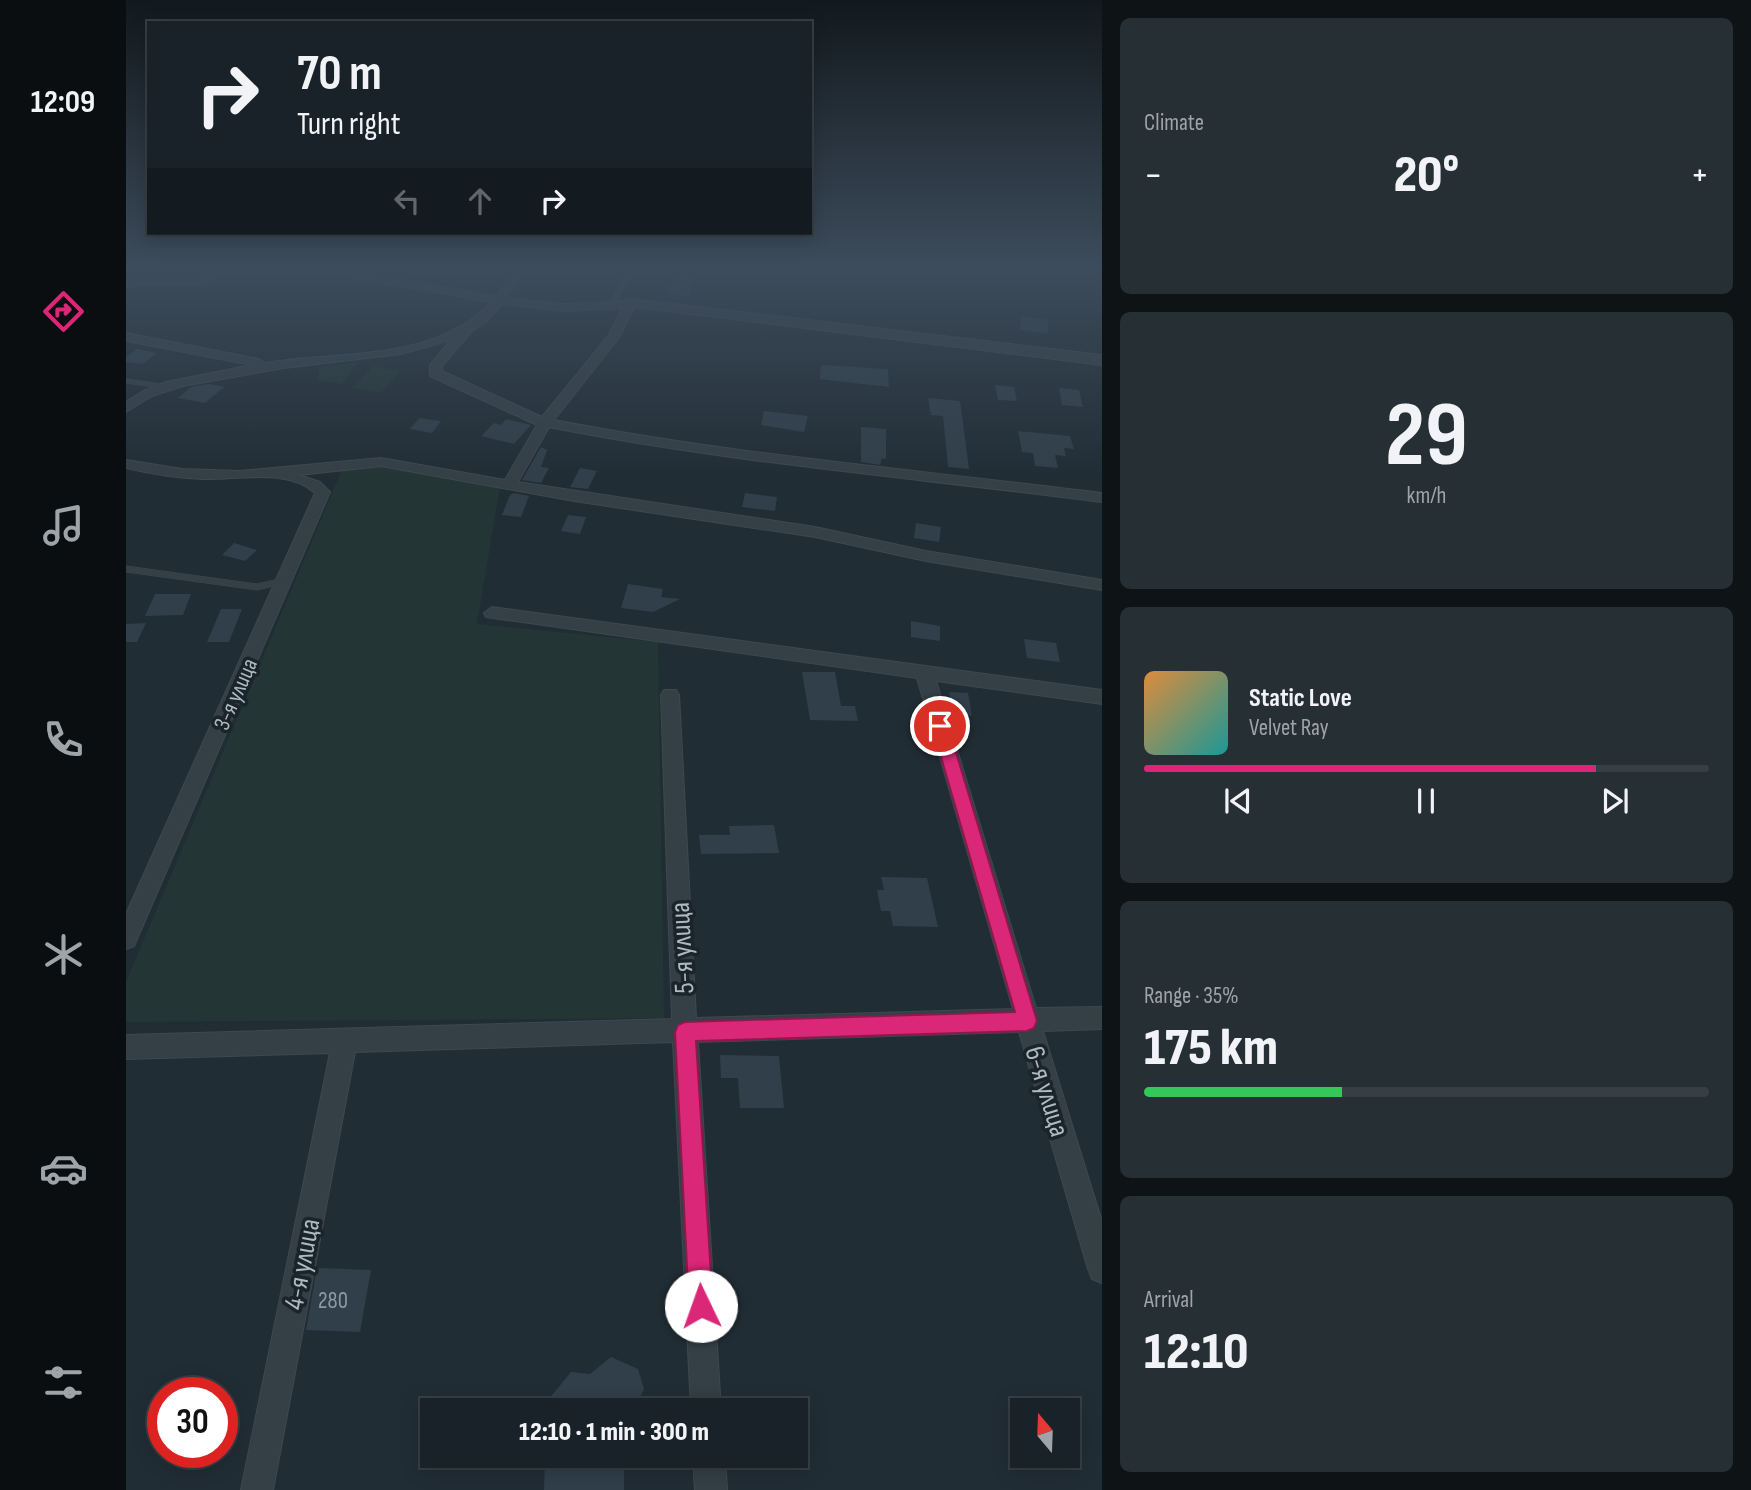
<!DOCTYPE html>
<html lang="en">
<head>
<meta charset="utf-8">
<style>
	body { margin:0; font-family:"Sofia Sans Condensed",sans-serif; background:#262f34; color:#f1f3f6; height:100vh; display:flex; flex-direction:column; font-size:26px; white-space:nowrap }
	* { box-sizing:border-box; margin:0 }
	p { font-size:23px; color:#9fa4a8 }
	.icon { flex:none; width:38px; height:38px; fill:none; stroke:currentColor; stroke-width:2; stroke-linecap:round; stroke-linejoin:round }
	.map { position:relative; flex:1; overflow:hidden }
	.details { display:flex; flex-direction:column; gap:18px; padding:18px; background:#0e1316; width:649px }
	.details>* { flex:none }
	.banner { position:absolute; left:21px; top:21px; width:665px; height:214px; border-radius:0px; box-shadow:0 4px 18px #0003,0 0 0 2px #373f45; background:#192228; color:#f1f3f6; overflow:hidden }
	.needle { width:46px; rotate:341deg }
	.buttons { position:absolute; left:884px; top:1398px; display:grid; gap:14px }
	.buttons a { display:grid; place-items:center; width:70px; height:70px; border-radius:0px; background:#192228; box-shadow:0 4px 18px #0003,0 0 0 2px #373f45; font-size:35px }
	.speed { position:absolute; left:21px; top:1377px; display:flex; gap:14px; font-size:35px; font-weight:700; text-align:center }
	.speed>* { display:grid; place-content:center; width:91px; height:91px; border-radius:50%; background:#192228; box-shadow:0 4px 18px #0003,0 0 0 2px #373f45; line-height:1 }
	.speed .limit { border:10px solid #d22; background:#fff; color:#111 }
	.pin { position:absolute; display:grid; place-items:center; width:60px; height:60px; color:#fff; margin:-30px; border:4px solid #fff; border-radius:50%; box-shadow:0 2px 7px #0007 }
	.me { position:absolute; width:77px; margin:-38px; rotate:357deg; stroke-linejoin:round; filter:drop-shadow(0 0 5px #0008) }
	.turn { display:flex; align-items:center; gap:24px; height:147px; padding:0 35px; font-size:32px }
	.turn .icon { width:91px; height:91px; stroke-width:2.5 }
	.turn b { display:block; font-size:49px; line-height:60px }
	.lanes { display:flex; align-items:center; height:66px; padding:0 35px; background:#0003; justify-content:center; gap:35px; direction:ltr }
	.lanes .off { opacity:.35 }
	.big { font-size:52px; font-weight:800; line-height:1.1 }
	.details .card { flex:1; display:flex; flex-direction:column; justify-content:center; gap:10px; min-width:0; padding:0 24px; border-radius:10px; background:#262f34 }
	.details .dial { align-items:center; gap:0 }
	.dial b { font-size:91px; line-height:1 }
	.song { display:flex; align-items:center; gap:21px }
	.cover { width:84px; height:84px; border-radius:10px; background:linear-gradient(135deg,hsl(30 70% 55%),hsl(180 70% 35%)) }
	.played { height:7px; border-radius:4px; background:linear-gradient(90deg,#db2777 80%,#373f45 80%) }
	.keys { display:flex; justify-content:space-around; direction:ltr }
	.heat { display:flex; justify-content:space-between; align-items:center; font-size:38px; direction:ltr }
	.charge { height:10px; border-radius:5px; background:linear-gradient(90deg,#34c759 35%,#373f45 0) }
	.trip { position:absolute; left:294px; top:1398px; width:388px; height:70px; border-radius:0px; background:#192228; box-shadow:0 4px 18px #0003,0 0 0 2px #373f45; font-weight:800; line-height:70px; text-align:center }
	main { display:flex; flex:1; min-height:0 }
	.menu { display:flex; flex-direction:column; width:126px; justify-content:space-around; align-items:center; background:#0a0e10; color:#9fa4a8 }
	.menu .icon { width:49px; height:49px }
	.menu .on { color:#db2777 }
	.menu b { font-size:32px; color:#f1f3f6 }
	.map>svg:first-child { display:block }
	.green { fill:#233635 }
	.building { fill:#303f49 }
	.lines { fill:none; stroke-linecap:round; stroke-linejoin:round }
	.service-casing { stroke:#3d4850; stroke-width:1 }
	.minor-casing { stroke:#3d4850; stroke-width:2 }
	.tertiary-casing { stroke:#3d4850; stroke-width:2 }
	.service { fill:#343f46; fill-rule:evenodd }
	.minor { fill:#343f46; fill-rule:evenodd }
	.tertiary { fill:#343f46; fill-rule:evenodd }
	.route { fill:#db2777; stroke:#8e194d; stroke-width:2 }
	.labels { text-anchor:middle; stroke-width:7; stroke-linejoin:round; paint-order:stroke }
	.street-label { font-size:23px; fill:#aebac3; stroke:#1a242a }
	.near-number-label { font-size:23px; fill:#8d9aa3 }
	.near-street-label { font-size:28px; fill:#aebac3; stroke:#1a242a }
</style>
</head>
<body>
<main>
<nav class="menu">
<b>12:09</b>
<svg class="icon on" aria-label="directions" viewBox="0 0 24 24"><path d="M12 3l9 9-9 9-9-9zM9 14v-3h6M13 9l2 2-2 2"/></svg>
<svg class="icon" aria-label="music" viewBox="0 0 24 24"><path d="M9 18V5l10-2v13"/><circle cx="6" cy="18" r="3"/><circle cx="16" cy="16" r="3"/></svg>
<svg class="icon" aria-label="phone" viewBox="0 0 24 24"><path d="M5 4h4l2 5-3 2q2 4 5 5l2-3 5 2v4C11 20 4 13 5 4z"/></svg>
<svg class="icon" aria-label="climate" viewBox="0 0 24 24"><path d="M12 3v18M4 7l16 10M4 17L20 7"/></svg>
<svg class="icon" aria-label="car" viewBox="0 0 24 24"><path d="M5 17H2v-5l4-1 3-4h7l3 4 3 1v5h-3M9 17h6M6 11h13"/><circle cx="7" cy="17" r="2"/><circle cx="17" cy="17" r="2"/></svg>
<svg class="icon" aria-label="filters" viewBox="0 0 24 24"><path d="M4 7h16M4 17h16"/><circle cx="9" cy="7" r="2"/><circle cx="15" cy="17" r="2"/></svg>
</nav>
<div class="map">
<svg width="976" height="1490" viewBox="0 0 976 1490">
	<rect width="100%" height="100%" fill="#212d35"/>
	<path class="green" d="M231 362 216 384 193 380 192 367Z
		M247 366 274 371 255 393 227 388Z
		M218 465 265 467 374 487 351 624 532 642 538 1018 0 1022V982Z"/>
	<path class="building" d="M553 270H570L562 297 541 294Z
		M895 316 922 320V334L894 330Z
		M11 349 31 353 17 364 0 362V357Z
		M695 365 762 369 763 387 694 379Z
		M83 384 98 387 79 403 52 398 65 387Z
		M869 385 888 387 891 401 872 400Z
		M933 388 953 390 957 407 936 405Z
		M802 398 834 401 843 469 822 467 817 416 805 415Z
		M638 411 682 416 678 432 635 425Z
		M293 418 315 421 306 433 284 429Z
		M380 419 405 425 388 444 355 436 368 423 375 425Z
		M735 427 760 429V459L756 458 754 465 735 462Z
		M892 431 944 436 948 449 938 448 940 456 929 455 932 468 909 466 907 453 896 452Z
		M415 447 421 450 415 467 423 468 415 483 396 480Z
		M454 468 471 471 462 489 444 487Z
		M388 493 403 496 395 517 376 515 384 495Z
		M619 493 651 497 649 511 616 507Z
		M442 515 460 517 454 534 435 531Z
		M790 523 815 527 813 542 788 538Z
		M108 543 131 550 119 561 96 555Z
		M502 584 537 589 535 597 554 599 527 612 495 608Z
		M29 594H65L57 615 19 616Z
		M95 609H116L103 642H81Z
		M785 621 814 626V641L785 637Z
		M20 623 11 642H0V624Z
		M898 639 930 643 934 662 901 658Z
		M676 672H709L715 706H729L732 721 684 720Z
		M823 692 842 693 846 716 827 715Z
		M648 825 653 853 575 854 573 835H604L603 826Z
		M755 877 801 878 812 927 767 926 764 911H755L751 890H758Z
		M594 1055 653 1056 658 1108H614L612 1078H595Z
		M191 1268 245 1270 234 1332 180 1330Z
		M485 1357 512 1369 518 1389 508 1410H421L422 1400 445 1372 464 1374Z
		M419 1456H498V1490H418Z"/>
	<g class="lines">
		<g class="service-casing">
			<path id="service" d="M501 270H507L491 302 486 303 485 302Z
				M0 379 35 384 38 386 35 388 0 383Z
				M0 566 131 584 158 578 162 581 161 583 131 590 0 572Z"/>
		</g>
		<g class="minor-casing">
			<path id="minor" d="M88 270H100L75 285 30 284 0 287V281L30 278 73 279Z
				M192 270H215L370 296 390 270H400L380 298 439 304 509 301 511 303 492 339 428 420C609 455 793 470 976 493V502C791 478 605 463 423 427L392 482 689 527 800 551 976 580V590L800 561 689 537 448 501 255 466 173 475 194 482 204 492 11 939 8 946 0 949V914L189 493C161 468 112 480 77 479 51 478 25 474 0 468V460L56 469 114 471 255 458 379 480 411 425 304 376V365L325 340 275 354 158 368 57 386 26 396 0 412V402L17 391 40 382 126 365 0 341V333L133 359 139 363C213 351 310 362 365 302L197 273ZM376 304 439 311 496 308 483 335 416 417 316 371V366L347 330 360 322Z
				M366 607 976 690V704L810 681 910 1008 976 1007V1029L917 1031 976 1222V1283L966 1279 962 1269 893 1032 572 1042 595 1410H565L547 1042 229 1052 147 1490H115L204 1053 0 1059V1035L546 1019 535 695 538 690H550L553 695 570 1018 887 1009 791 678 360 617 358 613Z
				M567 1456H599L601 1490H569Z"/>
		</g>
		<g class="tertiary-casing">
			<path id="tertiary" d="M505 299 976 355V365L500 306 498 303 500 300Z"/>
		</g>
		<use href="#service" class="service"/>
		<use href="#minor" class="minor"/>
		<use href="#tertiary" class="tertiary"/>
	</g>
	<linearGradient id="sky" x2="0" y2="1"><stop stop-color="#12191d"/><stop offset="0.56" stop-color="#3d4c5c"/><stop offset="1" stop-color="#3d4c5c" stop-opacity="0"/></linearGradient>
	<rect width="976" height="478" fill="url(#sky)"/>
	<path class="route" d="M814 720 822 726 911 1021 908 1028 901 1031 570 1041 587 1306 583 1314 575 1318 566 1314 563 1306 549 1032 552 1025 559 1022 889 1012 806 726Z"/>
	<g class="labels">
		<g class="street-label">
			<text transform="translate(109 694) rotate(-66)" y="8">3-я улица</text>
		</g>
		<g class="near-number-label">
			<text x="207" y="1308">280</text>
		</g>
		<g class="near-street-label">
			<text transform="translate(555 948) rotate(-93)" y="10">5-я улица</text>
			<text transform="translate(922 1091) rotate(73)" y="10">6-я улица</text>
			<text transform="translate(175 1264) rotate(-79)" y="10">4-я улица</text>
		</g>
	</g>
</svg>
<div class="buttons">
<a><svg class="needle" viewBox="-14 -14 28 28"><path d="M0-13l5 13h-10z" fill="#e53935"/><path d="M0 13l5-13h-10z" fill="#9fa4a8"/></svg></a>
</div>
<div class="speed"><div class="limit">30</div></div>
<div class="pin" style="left:814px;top:726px;background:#d93025"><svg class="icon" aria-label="arrive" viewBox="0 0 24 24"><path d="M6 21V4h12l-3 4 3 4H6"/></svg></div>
<svg class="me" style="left:575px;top:1306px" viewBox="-20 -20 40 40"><circle r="19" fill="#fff"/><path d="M0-13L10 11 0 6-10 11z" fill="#db2777"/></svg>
<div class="trip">12:10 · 1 min · 300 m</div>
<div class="banner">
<div class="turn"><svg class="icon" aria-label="right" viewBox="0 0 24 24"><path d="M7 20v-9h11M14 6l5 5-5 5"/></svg><div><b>70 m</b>Turn right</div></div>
<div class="lanes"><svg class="icon off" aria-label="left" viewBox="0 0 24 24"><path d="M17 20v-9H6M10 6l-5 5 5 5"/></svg><svg class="icon off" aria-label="ahead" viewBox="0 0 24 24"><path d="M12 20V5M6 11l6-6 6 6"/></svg><svg class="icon" aria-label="right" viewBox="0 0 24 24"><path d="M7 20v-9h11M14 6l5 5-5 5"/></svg></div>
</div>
</div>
<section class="details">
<div class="card"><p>Climate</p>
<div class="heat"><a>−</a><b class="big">20°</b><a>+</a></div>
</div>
<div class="card dial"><b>29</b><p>km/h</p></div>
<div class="card">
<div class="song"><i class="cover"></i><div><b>Static Love</b><p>Velvet Ray</p></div></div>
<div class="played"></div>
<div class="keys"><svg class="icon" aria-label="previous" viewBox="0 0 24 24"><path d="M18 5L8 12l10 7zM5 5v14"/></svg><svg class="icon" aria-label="pause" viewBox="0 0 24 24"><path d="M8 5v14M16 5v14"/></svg><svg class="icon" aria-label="next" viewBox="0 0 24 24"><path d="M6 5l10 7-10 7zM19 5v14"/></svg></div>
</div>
<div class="card"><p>Range · 35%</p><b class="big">175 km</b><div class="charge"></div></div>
<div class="card"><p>Arrival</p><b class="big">12:10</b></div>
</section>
</main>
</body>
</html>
